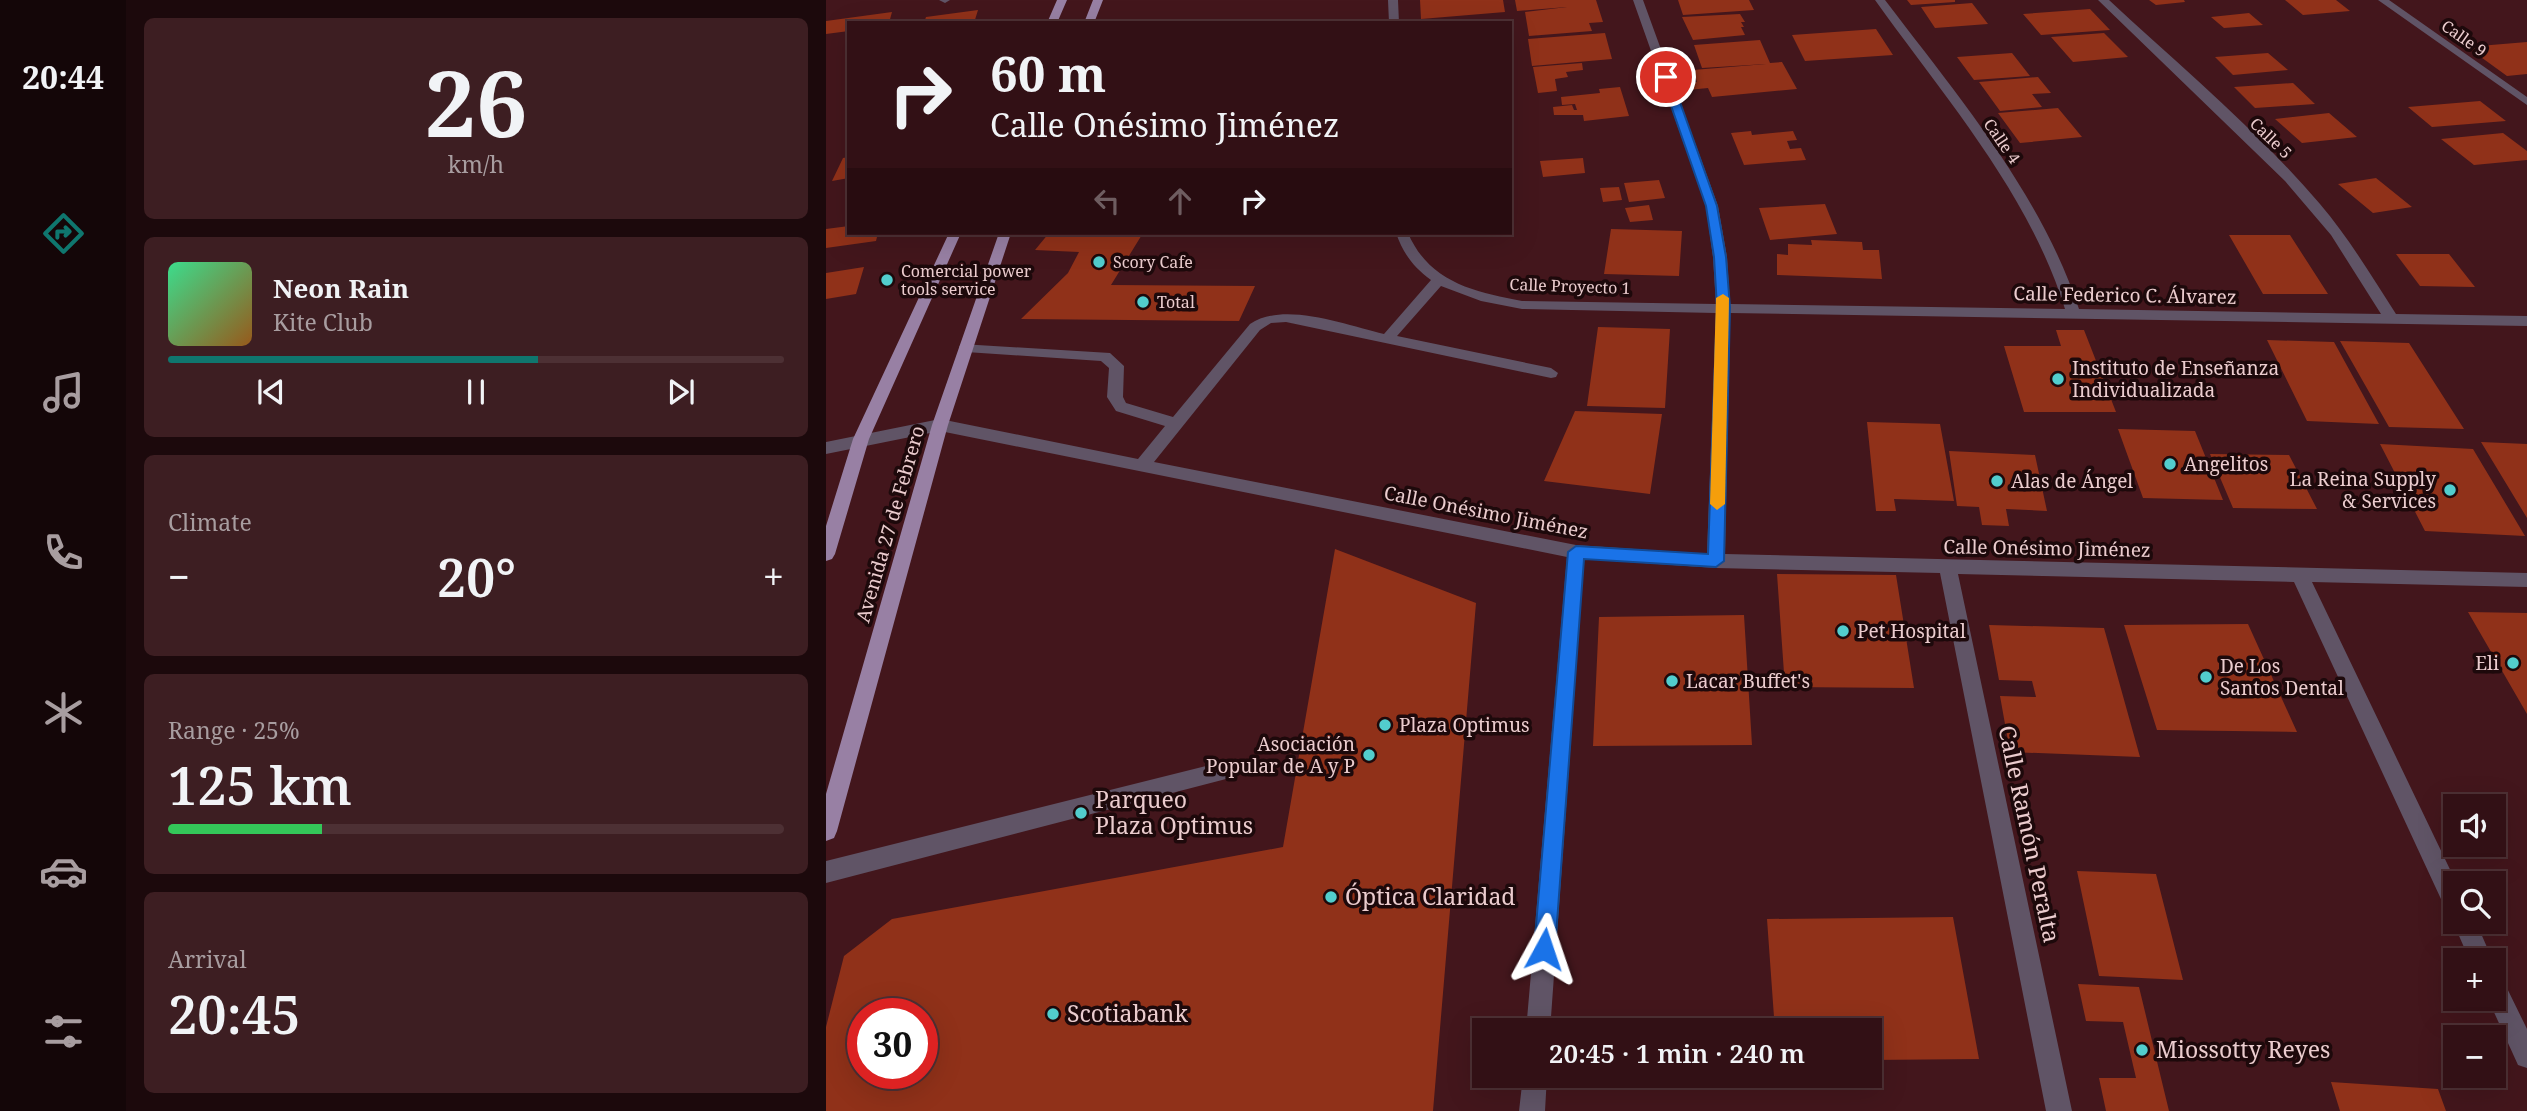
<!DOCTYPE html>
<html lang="en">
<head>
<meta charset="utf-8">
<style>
	body { margin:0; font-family:"Noto Serif",serif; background:#3d1e22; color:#f1f3f6; height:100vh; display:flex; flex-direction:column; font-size:26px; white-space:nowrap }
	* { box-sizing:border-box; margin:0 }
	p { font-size:23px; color:#a89da0 }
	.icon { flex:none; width:38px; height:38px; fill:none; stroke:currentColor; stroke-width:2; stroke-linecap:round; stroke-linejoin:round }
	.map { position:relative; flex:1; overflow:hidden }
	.side { display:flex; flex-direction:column; gap:18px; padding:18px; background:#1c090c; width:700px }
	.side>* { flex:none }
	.guide { position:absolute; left:21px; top:21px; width:665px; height:214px; border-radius:0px; box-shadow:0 7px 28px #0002,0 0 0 2px #4d3034; background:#321015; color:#f1f3f6; overflow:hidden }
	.controls { position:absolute; left:1617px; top:794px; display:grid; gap:14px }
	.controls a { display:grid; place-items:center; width:63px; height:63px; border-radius:0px; background:#321015; box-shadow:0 7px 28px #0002,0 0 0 2px #4d3034; font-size:35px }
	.speed { position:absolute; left:21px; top:998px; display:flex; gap:14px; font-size:35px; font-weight:700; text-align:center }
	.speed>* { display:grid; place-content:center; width:91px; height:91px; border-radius:50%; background:#321015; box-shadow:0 7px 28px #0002,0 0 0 2px #4d3034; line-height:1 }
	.speed .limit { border:10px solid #d22; background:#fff; color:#111 }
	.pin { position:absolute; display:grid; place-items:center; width:60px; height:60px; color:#fff; margin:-30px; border:4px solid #fff; border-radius:50%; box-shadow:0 2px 7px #0007 }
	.me { position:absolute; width:77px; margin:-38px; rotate:5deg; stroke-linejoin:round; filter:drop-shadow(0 0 5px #0008) }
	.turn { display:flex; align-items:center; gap:24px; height:147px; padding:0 28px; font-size:32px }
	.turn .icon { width:91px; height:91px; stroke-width:2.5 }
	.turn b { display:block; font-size:49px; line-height:60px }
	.lanes { display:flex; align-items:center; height:66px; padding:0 28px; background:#0003; justify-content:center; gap:35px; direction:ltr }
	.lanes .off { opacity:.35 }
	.big { font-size:52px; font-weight:600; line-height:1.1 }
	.side .card { flex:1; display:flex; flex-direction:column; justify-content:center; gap:10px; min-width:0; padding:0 24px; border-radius:10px; background:#3d1e22 }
	.side .dial { align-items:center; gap:0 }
	.dial b { font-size:91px; line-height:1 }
	.song { display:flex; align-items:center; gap:21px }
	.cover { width:84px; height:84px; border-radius:10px; background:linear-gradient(135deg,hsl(150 70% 55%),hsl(30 70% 35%)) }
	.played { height:7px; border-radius:4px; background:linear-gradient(90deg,#0f766e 60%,#4d3034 60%) }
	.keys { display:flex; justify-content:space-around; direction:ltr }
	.heat { display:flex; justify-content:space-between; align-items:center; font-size:38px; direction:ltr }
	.charge { height:10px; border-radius:5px; background:linear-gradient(90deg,#34c759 25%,#4d3034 0) }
	.trip { position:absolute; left:646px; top:1018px; width:410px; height:70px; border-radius:0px; background:#321015; box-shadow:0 7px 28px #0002,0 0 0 2px #4d3034; font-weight:600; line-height:70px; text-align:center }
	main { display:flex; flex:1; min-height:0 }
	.tab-bar { display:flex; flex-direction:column; width:126px; justify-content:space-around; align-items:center; background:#140608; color:#a89da0 }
	.tab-bar .icon { width:49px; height:49px }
	.tab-bar .selected { color:#0f766e }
	.tab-bar b { font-size:32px; color:#f1f3f6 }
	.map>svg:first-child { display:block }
	.building { fill:#903119; fill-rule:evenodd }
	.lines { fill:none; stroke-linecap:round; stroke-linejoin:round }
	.minor { fill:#605466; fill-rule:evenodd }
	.major { fill:#9880a4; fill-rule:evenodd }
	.route { fill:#1a73e8; stroke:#114b97; stroke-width:2 }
	.slow { fill:#f59e0b }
	.poi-dot { fill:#52cdcd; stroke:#1d090b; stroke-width:2.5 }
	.labels { text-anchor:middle; stroke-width:7; stroke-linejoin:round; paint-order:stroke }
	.far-street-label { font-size:16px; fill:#ebccce; stroke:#1d090b }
	.far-poi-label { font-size:16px; fill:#ebccce; stroke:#1d090b; text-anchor:start }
	.street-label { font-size:19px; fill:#ebccce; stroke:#1d090b }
	.poi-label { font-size:19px; fill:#ebccce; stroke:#1d090b; text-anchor:start }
	.near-poi-label { font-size:23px; fill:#ebccce; stroke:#1d090b; text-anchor:start }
	.near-street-label { font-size:23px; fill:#ebccce; stroke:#1d090b }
</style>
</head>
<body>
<main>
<nav class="tab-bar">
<b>20:44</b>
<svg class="icon selected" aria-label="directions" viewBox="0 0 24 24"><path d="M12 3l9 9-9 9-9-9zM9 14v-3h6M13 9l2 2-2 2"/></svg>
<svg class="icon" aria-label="music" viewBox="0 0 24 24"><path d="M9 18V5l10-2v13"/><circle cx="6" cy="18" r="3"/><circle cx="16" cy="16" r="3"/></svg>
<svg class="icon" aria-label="phone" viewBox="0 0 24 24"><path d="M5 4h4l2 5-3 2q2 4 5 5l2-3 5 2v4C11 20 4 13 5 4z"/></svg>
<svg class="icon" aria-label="climate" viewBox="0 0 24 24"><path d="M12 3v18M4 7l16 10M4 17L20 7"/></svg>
<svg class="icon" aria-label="car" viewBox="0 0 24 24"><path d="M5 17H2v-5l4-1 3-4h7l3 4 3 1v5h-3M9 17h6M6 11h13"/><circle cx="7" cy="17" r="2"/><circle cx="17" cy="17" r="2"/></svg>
<svg class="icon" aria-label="filters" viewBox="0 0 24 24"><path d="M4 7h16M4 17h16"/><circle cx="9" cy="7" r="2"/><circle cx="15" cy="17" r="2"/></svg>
</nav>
<section class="side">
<div class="card dial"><b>26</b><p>km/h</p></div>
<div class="card">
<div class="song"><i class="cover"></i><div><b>Neon Rain</b><p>Kite Club</p></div></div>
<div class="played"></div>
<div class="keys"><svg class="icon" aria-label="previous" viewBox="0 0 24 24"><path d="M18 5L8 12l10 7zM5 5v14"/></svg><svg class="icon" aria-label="pause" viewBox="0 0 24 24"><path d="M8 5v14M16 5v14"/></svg><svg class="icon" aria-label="next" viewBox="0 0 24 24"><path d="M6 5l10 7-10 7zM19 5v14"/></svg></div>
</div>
<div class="card"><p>Climate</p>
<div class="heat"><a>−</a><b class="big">20°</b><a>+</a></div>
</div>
<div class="card"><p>Range · 25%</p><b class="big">125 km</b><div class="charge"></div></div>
<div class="card"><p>Arrival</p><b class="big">20:45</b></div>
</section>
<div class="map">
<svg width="1701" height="1111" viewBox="0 0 1701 1111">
	<rect width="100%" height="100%" fill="#43161c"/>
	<path class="building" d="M594 0H677L679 12 595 19Z
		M689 0H770L777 22 763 23 766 31 703 36 699 12 741 7 691 11Z
		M852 0H923L928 10 857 15Z
		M1081 0H1129V2L1085 5Z
		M1323 0H1358L1359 2 1330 5Z
		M1459 0H1510L1524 11 1477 15Z
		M1146 3 1162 24 1109 28 1095 7Z
		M1264 9 1284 30 1215 35 1197 14Z
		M152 10 148 23H98L100 17Z
		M66 12 63 23H23V31L0 34V21Z
		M1423 13 1437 25 1398 28 1385 17Z
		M914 14 919 22H915L918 27H915L919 35 867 40 856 17Z
		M1050 29 1067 55 979 61 966 35Z
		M779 33 786 59 706 66 702 39Z
		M1278 33 1302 57 1247 62 1225 37Z
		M934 40 944 63 956 62 971 89 886 97 882 88 862 90 860 83 871 82 867 70 940 64 876 68 868 45Z
		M1701 42V74L1681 76 1641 47Z
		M1186 53 1204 76 1148 80 1131 57Z
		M1442 53 1462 70 1407 75 1389 57Z
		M756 63 757 70 740 72 742 77 729 79 731 91 712 93 707 67Z
		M1212 77 1225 93 1206 94 1216 107 1174 111 1153 82Z
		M1467 83 1489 104 1429 108 1408 87Z
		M794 87 803 116 758 121 757 115H728L727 107 746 105 748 110H751L749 104 736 105 735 97 774 93 773 89Z
		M1654 101 1680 121 1606 127 1582 107Z
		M1232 108 1256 137 1194 143 1172 113Z
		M1503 113 1531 137 1476 143 1449 119Z
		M925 131 926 135 967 131 971 140 961 141 964 149 975 148 980 160 918 165 905 133Z
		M1677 133 1701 151V160L1648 165 1615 139Z
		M23 157V178L6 181 17 158Z
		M757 158 759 173 717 177 714 161Z
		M1550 178 1586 207 1547 213 1512 184Z
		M833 180 839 198 803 202 798 183Z
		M793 187 796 200 777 202 774 188Z
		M999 204 1011 234 944 240 933 208Z
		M823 205 827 220 804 222 799 208Z
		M23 226V233H52L50 241 0 248V229Z
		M785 229 856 231 853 276 778 274Z
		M223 233H317L285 285 429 286 413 321 195 319 242 273 253 252 209 250Z
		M1403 235H1464L1502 294H1437Z
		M985 240 1036 242 1037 250H1053L1056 279 951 275V254L962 255V244L986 245Z
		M1570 254H1623L1649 287 1594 286Z
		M38 267 30 294 0 299V273Z
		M772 327 844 329 839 408 761 406Z
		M1230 330H1258L1290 412H1198L1178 346H1235Z
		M1441 340 1508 342 1553 424 1481 421Z
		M1514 341 1583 343 1638 429 1563 427Z
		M749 411 836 414 824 494 718 481Z
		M1041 422 1114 424 1128 501 1068 499 1070 511H1050Z
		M1292 429 1369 431 1397 500 1317 498Z
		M1655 442 1701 444V518Z
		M1554 444 1647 449 1699 536 1599 531Z
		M1123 451 1209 455 1221 511 1180 509 1183 526 1156 525 1153 507 1131 506Z
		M1384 454 1463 455 1491 509 1407 508Z
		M509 549 650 603 607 1111H0V1027L18 956 66 919 457 847ZM37 1013H96V1073H37Z
		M951 574 1070 575 1088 688 959 687Z
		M1642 612 1701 613V714Z
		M918 615 926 745 767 746 773 617Z
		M1422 624 1471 732 1331 730 1298 625Z
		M1163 625 1278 628 1314 757 1184 752 1174 696 1210 697 1206 681 1173 680Z
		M1251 871 1330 874 1357 980 1273 976Z
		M1127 917 1153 1059 1043 1060V1031H949L941 919Z
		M1252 984 1313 987 1343 1111H1280L1273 1078H1310L1297 1022 1260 1021Z
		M1505 1082 1612 1089 1620 1111H1514Z"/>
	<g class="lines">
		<path class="minor" d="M113 0H124L119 3Z
			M562 0H572L573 23H563Z
			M807 0H817L892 206 901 257 904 304 1239 309C1203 193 1119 98 1049 0H1059C1132 96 1215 194 1253 309L1555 314 1505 235 1459 181 1272 0H1283C1354 66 1431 130 1494 204 1523 238 1546 277 1570 314L1701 316V326L904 313 899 554 1701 573V587L1486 582 1631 884 1629 915 1621 912 1468 582 1132 574 1246 1111H1220L1114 573 890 568 758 559 724 1031H700L741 557 114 431 0 454V442L114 419 312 459 339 426 290 411 281 397 283 368 275 361 140 352 133 347 135 344 284 353 298 366 297 397 300 403 347 417 424 324C458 301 519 325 558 334L605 280C587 267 577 253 570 233H582C603 282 648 292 696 301L890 304 887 257 880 206ZM615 286 655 301 696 309 890 313 881 554 750 545 328 462 434 330 445 323 460 322 725 378 730 377 732 373 725 368 571 336Z
			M1552 0H1563L1701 97V105Z
			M400 761 407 763 410 770 407 777 400 779 0 883V861Z
			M1629 916V922H1650L1667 961H1644L1627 922Z
			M1668 974 1676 978 1701 1029V1068L1692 1065 1662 999H1668Z
			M697 1076H721L719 1111H693Z"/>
		<path class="major" d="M231 0H241L231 23H221Z
			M267 0H277L268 23H258Z
			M123 233H135L43 439 9 554 6 559 0 561V526L27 439Z
			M173 233H185L122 425 11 831 8 838 0 841V794L106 425Z"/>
	</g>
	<path class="route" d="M840 74 845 77 891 206 900 257 904 307 898 561 890 567 758 559 729 949 726 957 718 960 711 957 708 949 742 552 750 546 882 554 891 307 888 257 880 206 835 77Z"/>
	<path class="slow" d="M897 294 903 298 899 504 891 510 884 504 890 298Z"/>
	<g class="poi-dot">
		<circle cx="273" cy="262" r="7"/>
		<circle cx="61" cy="280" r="7"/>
		<circle cx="317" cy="302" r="7"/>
		<circle cx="1232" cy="379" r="7"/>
		<circle cx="1344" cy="464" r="7"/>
		<circle cx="1171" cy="481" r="7"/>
		<circle cx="1624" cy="490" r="7"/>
		<circle cx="1017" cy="631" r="7"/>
		<circle cx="1687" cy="663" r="7"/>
		<circle cx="1380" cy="677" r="7"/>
		<circle cx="846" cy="681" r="7"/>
		<circle cx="559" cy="725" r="7"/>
		<circle cx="543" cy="755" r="7"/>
		<circle cx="255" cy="813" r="7"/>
		<circle cx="505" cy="897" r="7"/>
		<circle cx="227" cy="1014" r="7"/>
		<circle cx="1316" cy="1050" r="7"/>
	</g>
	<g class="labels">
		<g class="far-street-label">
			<text transform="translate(1638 38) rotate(35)" y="6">Calle 9</text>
			<text transform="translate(1445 138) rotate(44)" y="6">Calle 5</text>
			<text transform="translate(1176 141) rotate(55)" y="6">Calle 4</text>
			<text transform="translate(744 286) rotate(2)" y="6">Calle Proyecto 1</text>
		</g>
		<g class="far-poi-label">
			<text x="287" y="268">Scory Cafe</text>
			<text x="75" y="277">Comercial power<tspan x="75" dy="18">tools service</tspan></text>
			<text x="331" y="308">Total</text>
		</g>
		<g class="street-label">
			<text transform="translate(1299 295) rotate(1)" y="7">Calle Federico C. Álvarez</text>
			<text transform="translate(660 512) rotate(11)" y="7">Calle Onésimo Jiménez</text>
			<text transform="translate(64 524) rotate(-74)" y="7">Avenida 27 de Febrero</text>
			<text transform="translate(1221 548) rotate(1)" y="7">Calle Onésimo Jiménez</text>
		</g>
		<g class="poi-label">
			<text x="1246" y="375">Instituto de Enseñanza<tspan x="1246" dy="22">Individualizada</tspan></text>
			<text x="1358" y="471">Angelitos</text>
			<text x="1610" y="486" text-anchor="end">La Reina Supply<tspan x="1610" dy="22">&amp; Services</tspan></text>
			<text x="1185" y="488">Alas de Ángel</text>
			<text x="1031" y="638">Pet Hospital</text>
			<text x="1673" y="670" text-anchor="end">Eli</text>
			<text x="1394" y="673">De Los<tspan x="1394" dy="22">Santos Dental</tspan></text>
			<text x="860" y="688">Lacar Buffet's</text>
			<text x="573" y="732">Plaza Optimus</text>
			<text x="529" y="751" text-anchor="end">Asociación<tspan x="529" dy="22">Popular de A y P</tspan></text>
		</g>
		<g class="near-poi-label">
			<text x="269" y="808">Parqueo<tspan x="269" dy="26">Plaza Optimus</tspan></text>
			<text x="519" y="905">Óptica Claridad</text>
			<text x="241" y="1022">Scotiabank</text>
			<text x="1330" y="1058">Miossotty Reyes</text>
		</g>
		<g class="near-street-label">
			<text transform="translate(1203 834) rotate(78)" y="8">Calle Ramón Peralta</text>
		</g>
	</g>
</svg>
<div class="controls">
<a><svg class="icon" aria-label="sound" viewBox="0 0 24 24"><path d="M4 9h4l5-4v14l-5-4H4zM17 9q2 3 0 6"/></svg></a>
<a><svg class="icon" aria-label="search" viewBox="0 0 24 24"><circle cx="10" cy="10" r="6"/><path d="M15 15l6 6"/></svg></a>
<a>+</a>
<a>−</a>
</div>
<div class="speed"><div class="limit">30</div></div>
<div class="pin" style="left:840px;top:77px;background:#d93025"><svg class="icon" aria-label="arrive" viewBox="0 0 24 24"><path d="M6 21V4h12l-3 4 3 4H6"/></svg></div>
<svg class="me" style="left:718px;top:949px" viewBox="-20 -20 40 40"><path d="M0-17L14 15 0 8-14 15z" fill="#1a73e8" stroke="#fff" stroke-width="4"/></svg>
<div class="trip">20:45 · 1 min · 240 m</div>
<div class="guide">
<div class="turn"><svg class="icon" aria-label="right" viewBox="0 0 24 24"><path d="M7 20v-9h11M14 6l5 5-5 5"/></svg><div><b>60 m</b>Calle Onésimo Jiménez</div></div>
<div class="lanes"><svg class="icon off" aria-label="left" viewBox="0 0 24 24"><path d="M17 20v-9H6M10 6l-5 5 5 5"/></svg><svg class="icon off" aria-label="ahead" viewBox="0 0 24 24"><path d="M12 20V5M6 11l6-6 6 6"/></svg><svg class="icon" aria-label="right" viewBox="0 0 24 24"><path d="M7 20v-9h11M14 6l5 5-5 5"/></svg></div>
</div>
</div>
</main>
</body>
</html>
